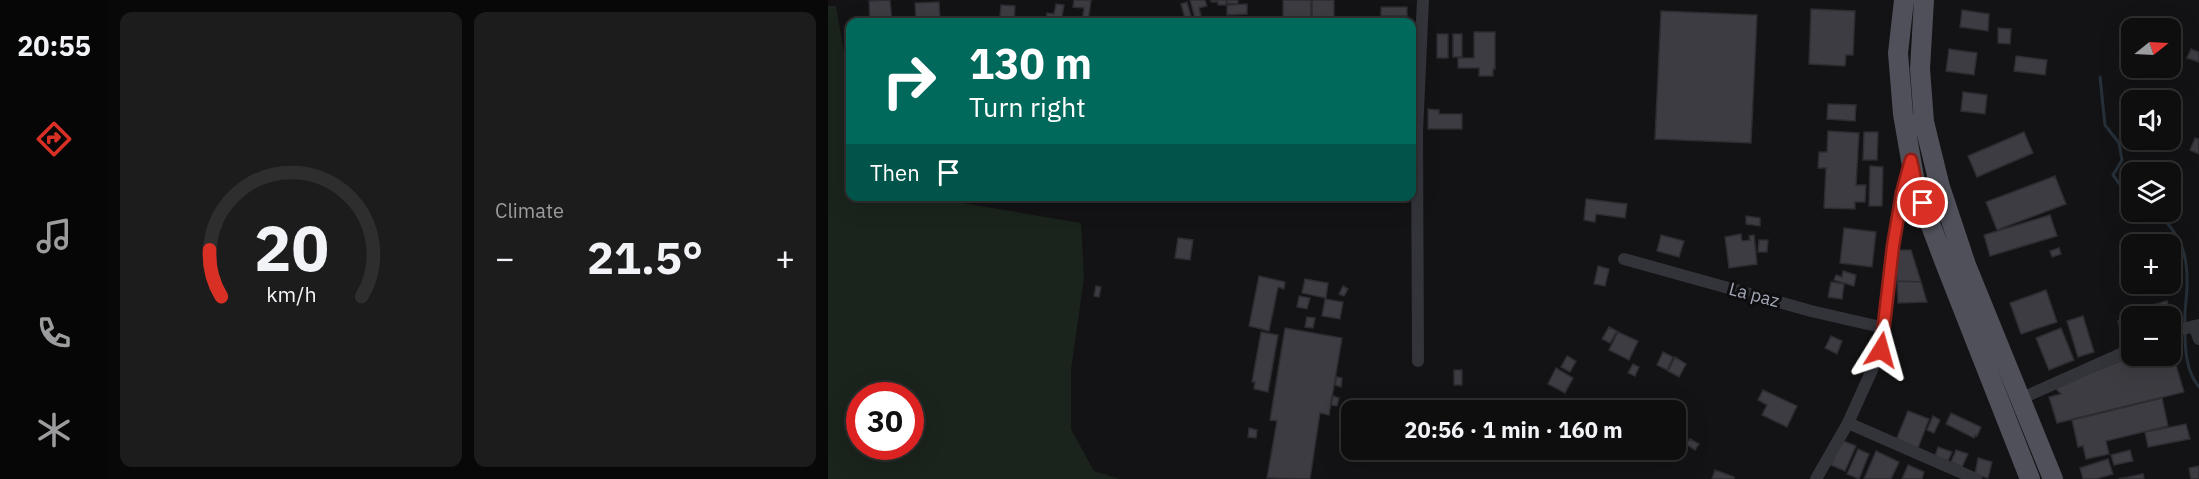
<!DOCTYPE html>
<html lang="en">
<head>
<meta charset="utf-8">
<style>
	body { margin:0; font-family:"IBM Plex Sans",sans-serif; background:#1c1c1d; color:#f1f3f6; height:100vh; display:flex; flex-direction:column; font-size:22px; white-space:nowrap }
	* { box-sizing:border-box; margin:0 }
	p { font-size:20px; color:#9b9c9e }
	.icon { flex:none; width:33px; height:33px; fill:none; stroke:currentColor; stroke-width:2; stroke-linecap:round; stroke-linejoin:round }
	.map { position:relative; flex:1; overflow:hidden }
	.details { display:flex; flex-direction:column; gap:12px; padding:12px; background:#080808; width:720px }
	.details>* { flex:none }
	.hud { position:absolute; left:18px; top:18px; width:570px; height:183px; border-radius:12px; box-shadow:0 6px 24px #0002,0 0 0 2px #2e2e2f; background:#00695c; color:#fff; overflow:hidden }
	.needle { width:39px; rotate:72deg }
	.tools { position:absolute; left:1293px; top:18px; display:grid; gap:12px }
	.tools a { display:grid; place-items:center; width:60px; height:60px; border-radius:12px; background:#0e0e0f; box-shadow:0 6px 24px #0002,0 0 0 2px #2e2e2f; font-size:30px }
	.speed { position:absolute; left:18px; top:382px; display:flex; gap:12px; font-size:30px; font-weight:700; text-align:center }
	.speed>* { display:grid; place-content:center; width:78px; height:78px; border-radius:50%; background:#0e0e0f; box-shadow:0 6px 24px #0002,0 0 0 2px #2e2e2f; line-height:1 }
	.speed .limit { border:9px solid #d22; background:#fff; color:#111 }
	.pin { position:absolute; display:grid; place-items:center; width:51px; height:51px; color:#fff; margin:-26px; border:3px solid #fff; border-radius:50%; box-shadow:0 2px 6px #0007 }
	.me { position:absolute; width:66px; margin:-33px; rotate:8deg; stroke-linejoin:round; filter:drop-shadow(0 0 4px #0008) }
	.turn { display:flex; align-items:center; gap:21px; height:126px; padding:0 24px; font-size:27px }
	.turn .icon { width:78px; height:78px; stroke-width:2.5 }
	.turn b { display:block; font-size:42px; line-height:51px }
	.then { display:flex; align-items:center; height:57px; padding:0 24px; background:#0003; gap:12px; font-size:22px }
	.big { font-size:45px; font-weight:700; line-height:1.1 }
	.details .widget { flex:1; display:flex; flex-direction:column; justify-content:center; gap:9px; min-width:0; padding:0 21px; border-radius:12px; background:#1c1c1d }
	.details .dial { align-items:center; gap:0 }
	.dial svg { height:156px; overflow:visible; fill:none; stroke:#2e2e2f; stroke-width:7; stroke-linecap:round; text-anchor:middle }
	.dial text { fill:#f1f3f6; stroke:none }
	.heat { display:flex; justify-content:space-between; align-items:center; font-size:33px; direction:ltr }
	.details .tiles { flex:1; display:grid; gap:12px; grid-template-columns:repeat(2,1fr) }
	.trip { position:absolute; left:513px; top:400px; width:345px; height:60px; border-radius:12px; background:#0e0e0f; box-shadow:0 6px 24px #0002,0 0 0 2px #2e2e2f; font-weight:700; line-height:60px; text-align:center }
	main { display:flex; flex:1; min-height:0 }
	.menu { display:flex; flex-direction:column; width:108px; justify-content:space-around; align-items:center; background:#060606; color:#9b9c9e }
	.menu .icon { width:42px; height:42px }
	.menu .selected { color:#d93025 }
	.menu b { font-size:27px; color:#f1f3f6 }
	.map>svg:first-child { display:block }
	.green { fill:#1a231c; fill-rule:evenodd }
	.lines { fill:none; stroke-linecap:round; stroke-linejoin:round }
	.stream { stroke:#273039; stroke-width:3 }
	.building { fill:#3c3c42; stroke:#2d2c31; stroke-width:1.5 }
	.minor { stroke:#33343a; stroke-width:12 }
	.primary { stroke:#4f5059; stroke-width:20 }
	.route-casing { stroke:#8d1f18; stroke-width:15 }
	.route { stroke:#d93025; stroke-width:10 }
	.labels { text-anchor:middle; stroke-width:6; stroke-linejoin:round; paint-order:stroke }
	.street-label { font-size:18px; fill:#a2a7b6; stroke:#0e0d0f }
</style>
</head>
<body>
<main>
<nav class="menu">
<b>20:55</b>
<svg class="icon selected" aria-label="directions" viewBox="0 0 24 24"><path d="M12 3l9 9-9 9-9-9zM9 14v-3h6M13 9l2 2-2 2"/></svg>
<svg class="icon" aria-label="music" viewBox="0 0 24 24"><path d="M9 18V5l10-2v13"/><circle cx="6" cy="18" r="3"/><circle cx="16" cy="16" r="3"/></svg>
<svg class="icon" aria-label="phone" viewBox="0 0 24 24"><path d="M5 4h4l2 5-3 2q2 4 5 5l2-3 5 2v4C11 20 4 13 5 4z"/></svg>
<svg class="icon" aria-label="climate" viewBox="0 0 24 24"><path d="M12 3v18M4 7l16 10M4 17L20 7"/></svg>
</nav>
<section class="details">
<div class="tiles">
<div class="widget dial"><svg viewBox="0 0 100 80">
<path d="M14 69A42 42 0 1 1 86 69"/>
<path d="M14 69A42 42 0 0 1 8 45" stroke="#d93025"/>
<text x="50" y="56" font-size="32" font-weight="700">20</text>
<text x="50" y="72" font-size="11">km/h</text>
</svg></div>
<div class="widget"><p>Climate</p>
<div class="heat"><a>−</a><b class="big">21.5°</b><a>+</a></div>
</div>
</div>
</section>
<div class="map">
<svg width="1371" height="479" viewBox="0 0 1371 479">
	<rect width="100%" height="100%" fill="#131214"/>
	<path class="green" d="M0 6H8L19 69 22 75V196L99 197 253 223 256 278 243 370V429L266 471 292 479H0ZM32 396H82V447H32Z"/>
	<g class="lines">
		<path class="stream" d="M1272 77 1277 125 1291 143 1294 160 1285 175 1299 194 1304 196
			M1330 212C1352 236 1360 252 1359 285 1359 298 1356 311 1357 324
			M1357 331C1357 350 1358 371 1371 387"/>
	</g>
	<path class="building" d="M62 0 64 22H42L41 1Z
		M246 0H263L260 22H254L256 8 245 7Z
		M362 0H377L379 6 371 8 373 16 367 18Z
		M383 0H398V5H390V2H383Z
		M399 0H410V4L399 3Z
		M455 0H483V18H477V22H472V20L455 19Z
		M484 0H506V19L484 18Z
		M111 2 112 21 88 22 87 3Z
		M359 2 363 16 357 18 353 4Z
		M228 4 236 5 233 22H218L219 13 226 14Z
		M419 4V14L399 15V5Z
		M173 5 187 6 186 22H182V18L172 17Z
		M553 7H579V16H553Z
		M983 9 1027 11 1025 55H1018L1017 66 981 64Z
		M1134 10 1161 14 1160 31 1132 27Z
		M833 11 929 15 923 143 827 139Z
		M553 17 577 18V21L553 22Z
		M128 18V22H116V19Z
		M1170 28 1183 29 1182 44 1170 43Z
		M646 32H667V69H665V76H651V68H630V58H646Z
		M609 34H620V58H609Z
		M625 34H634V57H625Z
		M1121 49 1149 53 1146 75 1118 71Z
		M1363 49 1371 52V62L1359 58Z
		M1188 56 1219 60 1217 75 1186 71Z
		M1135 92 1159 95 1157 114 1133 111Z
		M1000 104 1028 105 1027 121 999 119Z
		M600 109 611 110V114H634V129H600Z
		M1000 131 1031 133 1028 185H1038L1037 202H1027V209L996 208 998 168H990L991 152H999Z
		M1036 132H1050L1049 160H1035Z
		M1196 132 1205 153 1149 177 1140 156Z
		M1367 138 1371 139V154L1362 150Z
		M1042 166 1055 167 1054 206H1041Z
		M1227 176 1238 204 1169 230 1158 202Z
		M758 199 799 204 797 218 768 214 767 222 756 220Z
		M1222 215 1229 236 1162 256 1156 235Z
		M918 216 932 218V226L918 224Z
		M1016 228 1048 232 1044 267 1012 263Z
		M913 234 914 241 922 240 921 236 926 235 929 264 901 268 897 237Z
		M833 235 856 241 851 257 829 251Z
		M350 238 365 240 362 260 347 258Z
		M931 240H940L939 252H930Z
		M1231 248 1233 254 1224 257 1222 251Z
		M1067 250H1083L1093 282 1069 281Z
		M770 266 781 269 777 286 766 284Z
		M1015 271 1028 275 1026 286 1006 280 1008 275 1014 277Z
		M431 276 457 282 456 289 450 287 441 331 421 326Z
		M477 279 500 283 498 298 474 293Z
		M1069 281 1093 282 1099 302 1070 303Z
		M1003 282 1016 284 1014 299 1000 297Z
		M1321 284H1341L1337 291 1331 293 1324 290Z
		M268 286 273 287 271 297 266 296Z
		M515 286 520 289 516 296 511 294Z
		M1218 290 1229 322 1193 334 1182 303Z
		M471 296 482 298 479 309 469 307Z
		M497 299 515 302 512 319 494 316Z
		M1339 301 1346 327 1342 328V316H1304L1303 311Z
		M1255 316 1266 352 1250 357 1239 321Z
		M479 317 487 318 485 328 477 327Z
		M1304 317V339L1296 341 1290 321Z
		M781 327 789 331 782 343 774 339Z
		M457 328 514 338 501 415 492 413 482 479 439 478 449 421 442 420Z
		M1233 328 1246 360 1221 370 1208 338Z
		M433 332 450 335 440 392 426 389 427 382H424Z
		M790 332 810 341 801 360 781 350Z
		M1003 336 1014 341 1009 354 997 348Z
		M1342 345 1356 392 1229 423 1221 397 1233 394 1226 387 1304 356H1342Z
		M835 352 845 357 839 370 829 365Z
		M739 356 748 361 742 372 733 367Z
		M847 357 858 364 851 377 840 371Z
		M805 364 811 367 807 376 800 373Z
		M728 368 745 378 737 393 720 384Z
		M626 370H634V385H626Z
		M509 377 514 378 513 387 507 385Z
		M935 390 969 406 959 427 934 415 939 405 930 400Z
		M505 396 511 398 509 406 503 405Z
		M1334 398 1340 426 1278 441 1281 454 1258 459 1255 446 1250 447 1244 420Z
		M757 404 771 411H754Z
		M1080 411 1101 419 1090 448 1068 440Z
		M1123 413 1153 427 1149 436 1147 435 1146 438 1118 424Z
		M1105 416 1112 420 1106 433 1099 430Z
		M1358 424 1362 439 1320 447 1317 432Z
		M421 428 429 430 428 438 420 437Z
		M862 439 871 444 867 450 858 444Z
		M1013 440 1028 446 1017 471 1003 465Z
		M1110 447 1124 452 1120 461 1107 456Z
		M1030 449 1041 454 1031 479 1019 474Z
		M1128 450 1140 454 1134 467 1123 462Z
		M1302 450 1305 461 1286 465 1283 455Z
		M1048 451 1071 462 1063 479H1036Z
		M1150 458 1164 462 1160 478 1147 475Z
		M1280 459 1285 474 1268 479H1255L1252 468Z
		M1080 465 1096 472 1094 479H1074Z
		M1371 466V479H1363L1361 468Z
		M887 470 906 477V479H884Z
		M1315 474 1316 479H1290Z"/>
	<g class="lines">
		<path class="minor" d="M796 259 983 311 1057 328
			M1366 326 1371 339
			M1342 332 1371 325
			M590 361 589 132 595 0
			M1192 399 1304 349
			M1020 423 1148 479
			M988 479 1020 423 1053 350 1065 246 1081 168"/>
		<path class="primary" d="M1076 0 1070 53 1075 114 1087 183 1117 263 1202 479
			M1096 0 1092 69 1096 122 1112 187 1138 265 1225 479"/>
	</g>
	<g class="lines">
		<g class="route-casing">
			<path id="route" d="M1053 350 1065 246 1074 193 1083 160 1088 183 1095 203"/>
		</g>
		<use href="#route" class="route"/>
	</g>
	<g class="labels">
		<g class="street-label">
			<text transform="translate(926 295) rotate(15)" y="6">La paz</text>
		</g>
	</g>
</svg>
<div class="tools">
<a><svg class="needle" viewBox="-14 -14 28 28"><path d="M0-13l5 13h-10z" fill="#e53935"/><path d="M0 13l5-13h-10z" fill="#9b9c9e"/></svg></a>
<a><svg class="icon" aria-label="sound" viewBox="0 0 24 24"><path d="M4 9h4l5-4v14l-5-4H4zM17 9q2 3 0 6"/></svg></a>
<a><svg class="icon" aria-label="layers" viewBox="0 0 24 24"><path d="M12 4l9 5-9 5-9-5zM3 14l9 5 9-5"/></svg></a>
<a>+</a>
<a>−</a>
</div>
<div class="speed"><div class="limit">30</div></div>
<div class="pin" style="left:1095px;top:203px;background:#d93025"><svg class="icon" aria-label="arrive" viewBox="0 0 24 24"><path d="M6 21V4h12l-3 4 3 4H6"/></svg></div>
<svg class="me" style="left:1053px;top:350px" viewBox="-20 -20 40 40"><path d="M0-17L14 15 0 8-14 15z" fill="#d93025" stroke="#fff" stroke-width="4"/></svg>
<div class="trip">20:56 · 1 min · 160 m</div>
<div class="hud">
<div class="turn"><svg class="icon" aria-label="right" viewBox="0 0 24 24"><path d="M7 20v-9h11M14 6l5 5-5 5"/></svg><div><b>130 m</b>Turn right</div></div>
<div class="then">Then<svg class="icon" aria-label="arrive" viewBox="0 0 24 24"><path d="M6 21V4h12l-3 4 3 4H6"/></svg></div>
</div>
</div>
</main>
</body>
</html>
